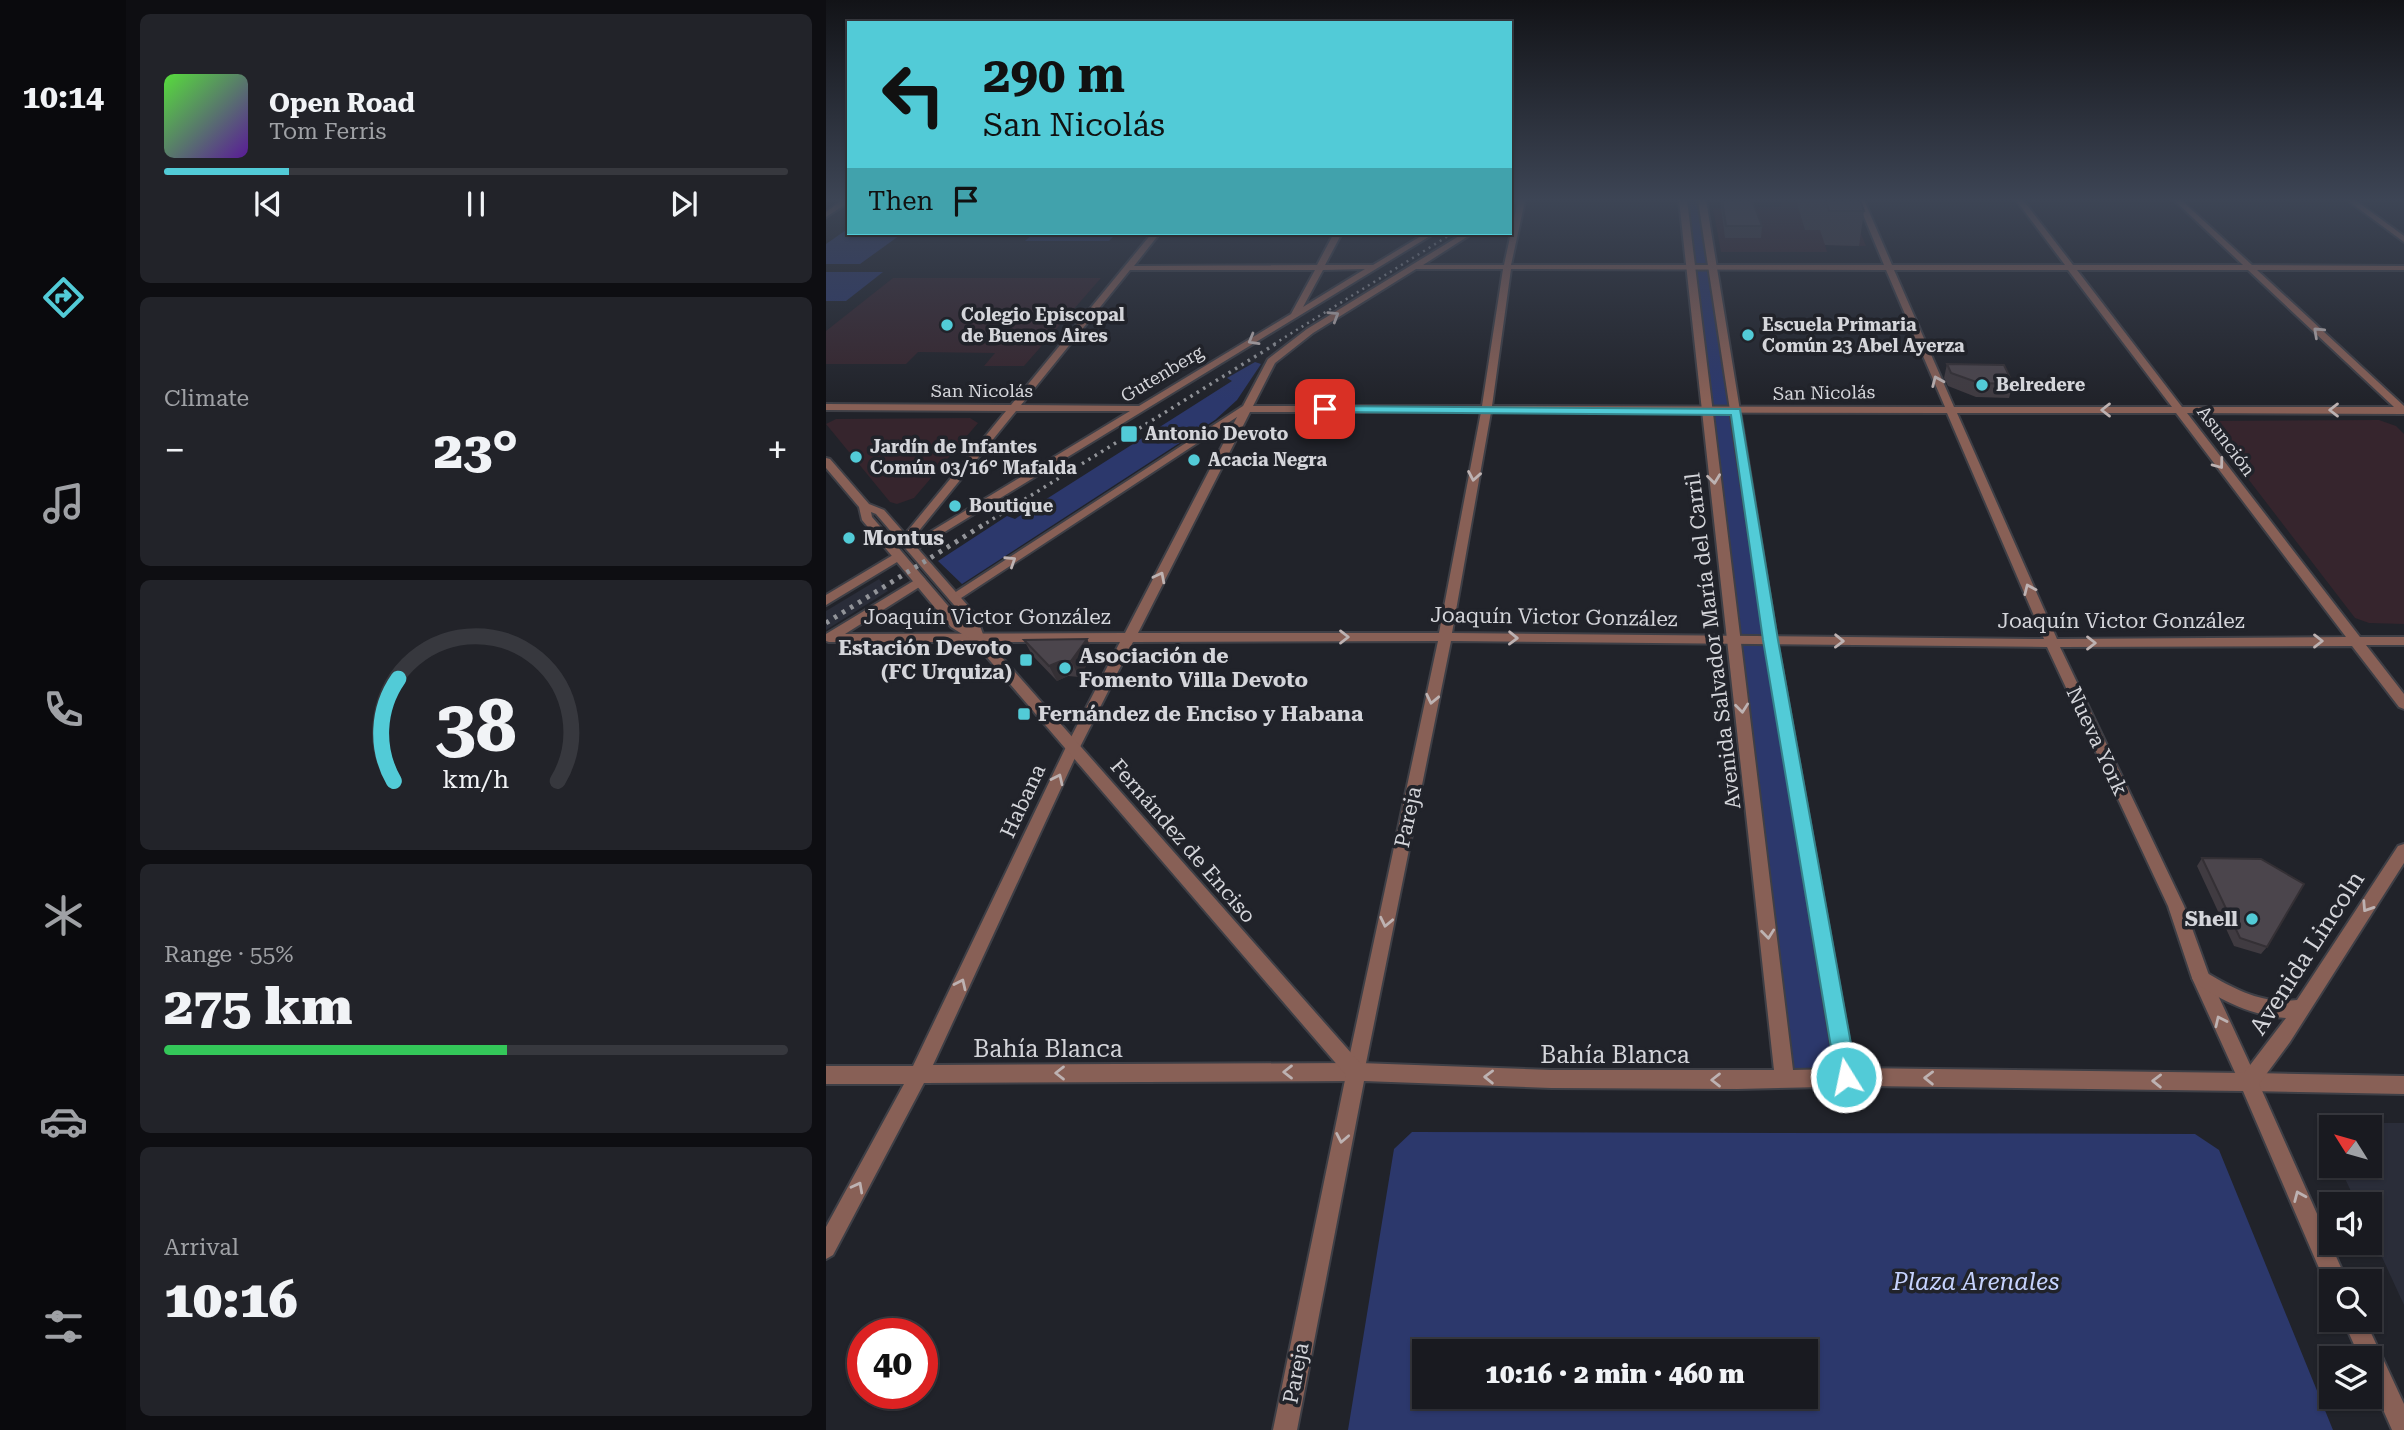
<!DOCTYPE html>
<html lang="en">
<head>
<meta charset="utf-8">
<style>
	body { margin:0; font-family:"Roboto Serif",serif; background:#222329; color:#f1f3f6; height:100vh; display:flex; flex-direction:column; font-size:26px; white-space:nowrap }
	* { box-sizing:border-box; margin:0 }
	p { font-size:23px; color:#9fa1a5 }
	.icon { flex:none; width:38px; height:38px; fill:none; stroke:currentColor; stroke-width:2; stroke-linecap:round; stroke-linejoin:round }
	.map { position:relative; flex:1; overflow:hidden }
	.details { display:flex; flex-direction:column; gap:14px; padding:14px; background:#0e0e12; width:700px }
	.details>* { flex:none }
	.guide { position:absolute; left:21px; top:21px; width:665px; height:214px; border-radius:0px; box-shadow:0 2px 5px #0004,0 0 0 2px #37383e; background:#52cbd7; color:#111; overflow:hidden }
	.needle { width:46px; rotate:307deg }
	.tools { position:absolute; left:1493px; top:1115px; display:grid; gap:14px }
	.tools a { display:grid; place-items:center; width:63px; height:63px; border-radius:0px; background:#191a20; box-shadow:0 2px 5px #0004,0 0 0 2px #37383e; font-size:35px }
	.speed { position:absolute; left:21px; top:1318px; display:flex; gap:14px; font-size:35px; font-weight:700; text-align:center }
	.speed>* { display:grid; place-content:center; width:91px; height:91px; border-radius:50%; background:#191a20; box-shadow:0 2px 5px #0004,0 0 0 2px #37383e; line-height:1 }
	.speed .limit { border:10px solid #d22; background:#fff; color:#111 }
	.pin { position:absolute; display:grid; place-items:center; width:60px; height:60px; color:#fff; margin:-30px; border-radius:14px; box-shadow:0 4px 10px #0006 }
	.me { position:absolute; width:77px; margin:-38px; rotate:350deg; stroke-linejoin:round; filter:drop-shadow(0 0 5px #0008) }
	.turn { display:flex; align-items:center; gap:24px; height:147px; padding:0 21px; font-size:32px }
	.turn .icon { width:91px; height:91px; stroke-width:2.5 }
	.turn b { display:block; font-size:49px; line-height:60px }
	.then { display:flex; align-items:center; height:66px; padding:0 21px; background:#0003; gap:14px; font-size:26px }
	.big { font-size:52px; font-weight:800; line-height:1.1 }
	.details .widget { flex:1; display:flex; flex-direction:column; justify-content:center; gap:10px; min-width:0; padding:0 24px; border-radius:10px; background:#222329 }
	.details .dial { align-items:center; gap:0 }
	.dial svg { height:182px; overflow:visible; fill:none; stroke:#37383e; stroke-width:7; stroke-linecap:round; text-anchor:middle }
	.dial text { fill:#f1f3f6; stroke:none }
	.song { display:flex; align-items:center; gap:21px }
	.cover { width:84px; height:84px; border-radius:10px; background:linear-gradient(135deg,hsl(110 70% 55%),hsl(270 70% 35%)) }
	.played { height:7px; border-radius:4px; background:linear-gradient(90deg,#52cbd7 20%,#37383e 20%) }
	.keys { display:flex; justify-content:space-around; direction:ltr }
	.heat { display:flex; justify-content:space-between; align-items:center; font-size:38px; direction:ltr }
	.charge { height:10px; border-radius:5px; background:linear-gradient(90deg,#34c759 55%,#37383e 0) }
	.trip { position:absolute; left:586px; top:1339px; width:406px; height:70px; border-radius:0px; background:#191a20; box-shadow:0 2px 5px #0004,0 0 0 2px #37383e; font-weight:800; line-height:70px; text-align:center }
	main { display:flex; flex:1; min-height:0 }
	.menu { display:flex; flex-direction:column; width:126px; justify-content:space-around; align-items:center; background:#0a0a0d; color:#9fa1a5 }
	.menu .icon { width:49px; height:49px }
	.menu .selected { color:#52cbd7 }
	.menu b { font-size:32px; color:#f1f3f6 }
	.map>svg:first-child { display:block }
	.built { fill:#2a2d39 }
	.education { fill:#36252d }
	.green { fill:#2c386c; fill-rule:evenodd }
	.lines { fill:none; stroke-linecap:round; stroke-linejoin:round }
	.minor-casing { stroke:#3e3f46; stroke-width:4 }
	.tertiary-casing { stroke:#3e3f46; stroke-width:4 }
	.minor { fill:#886056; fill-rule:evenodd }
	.tertiary { fill:#886056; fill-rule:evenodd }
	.rail-far2 { stroke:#929499; stroke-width:2.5; stroke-dasharray:2 4.5; stroke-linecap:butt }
	.rail-far1 { stroke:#929499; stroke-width:3.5; stroke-dasharray:2.5 5; stroke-linecap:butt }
	.rail { stroke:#929499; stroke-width:5; stroke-dasharray:3.5 6; stroke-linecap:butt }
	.wall { fill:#403b41 }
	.shaded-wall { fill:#343035 }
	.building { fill:#4b454c; stroke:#343035; stroke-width:2 }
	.oneway { stroke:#bdb2b2 }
	.route { fill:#52cbd7; stroke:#35848c; stroke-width:2 }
	.poi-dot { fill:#52cbd7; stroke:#21232a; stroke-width:2.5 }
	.labels { text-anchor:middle; stroke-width:7; stroke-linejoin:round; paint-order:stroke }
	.far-poi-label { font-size:18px; font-weight:bold; fill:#d4d5da; stroke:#21232a; text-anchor:start }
	.far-street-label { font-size:18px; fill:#d4d5da; stroke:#21232a }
	.poi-label { font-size:21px; font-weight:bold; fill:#d4d5da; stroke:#21232a; text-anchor:start }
	.street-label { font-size:21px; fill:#d4d5da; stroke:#21232a }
	.near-street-label { font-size:24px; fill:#d4d5da; stroke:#21232a }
	.near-park-label { font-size:24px; font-style:italic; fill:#c6d3fe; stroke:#21232a }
</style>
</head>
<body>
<main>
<nav class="menu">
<b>10:14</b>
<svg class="icon selected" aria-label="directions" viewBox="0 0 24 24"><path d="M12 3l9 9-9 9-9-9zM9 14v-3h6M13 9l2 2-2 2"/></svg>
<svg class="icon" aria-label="music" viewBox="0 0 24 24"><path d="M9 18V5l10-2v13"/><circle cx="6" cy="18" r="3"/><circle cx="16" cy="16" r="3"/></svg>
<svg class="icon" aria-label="phone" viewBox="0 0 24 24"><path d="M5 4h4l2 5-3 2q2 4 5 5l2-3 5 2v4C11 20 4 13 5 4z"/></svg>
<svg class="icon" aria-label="climate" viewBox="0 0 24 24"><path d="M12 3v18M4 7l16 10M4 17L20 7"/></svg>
<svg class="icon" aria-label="car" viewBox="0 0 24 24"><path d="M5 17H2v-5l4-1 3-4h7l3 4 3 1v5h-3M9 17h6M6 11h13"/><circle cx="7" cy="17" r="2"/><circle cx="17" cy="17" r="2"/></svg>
<svg class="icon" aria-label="filters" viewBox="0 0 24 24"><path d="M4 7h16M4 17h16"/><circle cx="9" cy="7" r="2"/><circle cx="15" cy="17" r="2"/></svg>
</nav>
<section class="details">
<div class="widget">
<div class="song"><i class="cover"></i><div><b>Open Road</b><p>Tom Ferris</p></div></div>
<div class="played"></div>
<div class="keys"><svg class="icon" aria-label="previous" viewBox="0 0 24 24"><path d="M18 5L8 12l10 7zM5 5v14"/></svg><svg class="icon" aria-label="pause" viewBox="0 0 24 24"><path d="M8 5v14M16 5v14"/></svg><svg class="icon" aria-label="next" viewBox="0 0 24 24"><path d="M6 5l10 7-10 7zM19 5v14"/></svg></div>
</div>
<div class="widget"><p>Climate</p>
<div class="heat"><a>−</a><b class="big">23°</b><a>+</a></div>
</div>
<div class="widget dial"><svg viewBox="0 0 100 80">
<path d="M14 69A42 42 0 1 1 86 69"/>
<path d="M14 69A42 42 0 0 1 16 24" stroke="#52cbd7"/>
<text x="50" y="56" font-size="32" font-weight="700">38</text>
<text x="50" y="72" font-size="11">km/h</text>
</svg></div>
<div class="widget"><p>Range · 55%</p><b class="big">275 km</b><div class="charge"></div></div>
<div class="widget"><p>Arrival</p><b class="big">10:16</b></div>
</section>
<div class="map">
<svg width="1578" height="1430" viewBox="0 0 1578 1430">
	<rect width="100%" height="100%" fill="#21232a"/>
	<path class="built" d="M53 579 62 591 0 630V611Z
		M1499 1123H1578V1305L1544 1231V1204H1531L1513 1166H1544V1127H1505V1150L1495 1128Z"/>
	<path class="education" d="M954 200H1021L1040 246 999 245 1001 252H895L887 208 955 207Z
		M67 278H275L198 366H158L169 353 92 352 80 364H0V331Z
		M144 418 152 423 88 498 71 504 64 502 0 424 10 419Z
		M1553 420 1570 426 1578 434V624L1543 623 1529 618 1383 428 1387 421Z"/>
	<path class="green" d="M857 200H876L1020 1077H958Z
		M23 228V233H77L34 264H0V244Z
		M208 233H291L283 241H199Z
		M0 272H57L20 301H0Z
		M429 362 435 364 411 400 389 420 136 584 112 561 181 516 189 519 406 381 401 378Z
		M586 1132 1369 1134 1393 1150 1507 1430H522L568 1149ZM980 1351V1396H598V1351Z"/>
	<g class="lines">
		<g class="minor-casing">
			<path id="minor" d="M16 200H23V202L0 217V212Z
				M692 200 699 201 685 265H1058L1031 200H1038L1066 265H1239L1190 200H1197L1247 265H1417L1348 200H1355L1426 265 1578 266V270H1431L1578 406V414L1361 413 1534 637H1578V645H1540L1578 694V709L1573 707 1526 646 1234 647 1358 906 1384 978 1428 1073 1578 1076V1094L1423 1091 1416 1088 1366 978 1342 906 1221 647 625 641 537 1078 530 1081 98 1083 7 1255 0 1259V1227L78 1084H0V1066H87L240 747 294 642H3L0 641V634L94 577 98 578 100 581 98 584 19 634 299 633 411 417 132 600H124L122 597 417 406 442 359 481 329 638 233H647L597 265H678ZM590 269H677L656 406H427L449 363 487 333ZM685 269 1060 270 1119 407 666 406ZM1068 270H1242L1346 407H1128ZM1251 270H1422L1568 407H1356ZM424 412H655L613 633H312ZM665 412 1121 413 1218 639 626 633ZM1131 413H1350L1520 637 1231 639ZM612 641 522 1063 107 1065 254 747 307 642Z
				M1521 200H1529L1578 236V242Z
				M326 233H334L308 266 491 265 508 233H516L499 265H547L600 233H609L89 550H81V546L304 411H190L83 543H75V539L180 411 0 410V404L185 405ZM539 269 477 307 497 270ZM304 270H489L465 314 313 406 195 405Z
				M72 552 76 553V559L0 605V595Z"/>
		</g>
		<g class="tertiary-casing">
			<path id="tertiary" d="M853 200H861L967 1070 1009 1069 939 640 872 200H880L951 640 1028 1068 1418 1073 1460 1018C1426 1016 1397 1001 1369 983L1366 978 1369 973 1375 970 1381 973C1410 990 1436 1004 1471 1000L1572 846 1578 844V863L1464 1042 1433 1084 1521 1281H1505V1290L1502 1289 1417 1091 1042 1086 911 1089 725 1088 538 1081 471 1430H447L520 1075 147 641 125 627 36 520 33 507 0 468V458L4 459 43 504 58 510 150 615 158 637 534 1063 725 1070H948ZM45 512 50 514 140 619 142 626 135 621 46 517Z
				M1517 1320H1539L1578 1404V1430H1566L1544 1380V1358H1534Z"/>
		</g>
		<use href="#minor" class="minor"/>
		<use href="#tertiary" class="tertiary"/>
		<path class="rail-far2" d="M448 344 627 233"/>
		<path class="rail-far1" d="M154 527 451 343"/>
		<path class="rail" d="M0 623 157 525"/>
	</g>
	<path class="wall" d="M895 200H926L936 226 935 238H899L895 207Z
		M970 200H1034L1038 211 1033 246 999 245 994 230H979Z
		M1121 364 1187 384 1183 398 1150 397 1122 386 1118 378Z
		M261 639 268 654 253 677 242 676 231 681 206 655 198 640Z
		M1376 858 1441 947 1435 954 1408 946 1371 866Z"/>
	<path class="shaded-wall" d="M261 639 268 654 253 677 245 661Z
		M235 661 242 676 231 681 223 666Z"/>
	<path class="building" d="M896 200H926L936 226H900Z
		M1000 200H1034L1038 211H1003Z
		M1121 364 1178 365 1187 384 1153 383 1125 373Z
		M261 639 245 661H235L223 666 198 640Z
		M1376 858 1435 859 1478 884 1441 947 1414 938Z"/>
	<defs><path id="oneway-chevron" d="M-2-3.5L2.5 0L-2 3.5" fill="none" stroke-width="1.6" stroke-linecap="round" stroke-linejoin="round" transform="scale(1.75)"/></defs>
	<g class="oneway">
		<use href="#oneway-chevron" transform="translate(508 316) rotate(-32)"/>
		<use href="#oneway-chevron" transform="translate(1492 332) rotate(-137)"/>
		<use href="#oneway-chevron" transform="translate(427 340) rotate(150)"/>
		<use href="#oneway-chevron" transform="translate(1111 381) rotate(-113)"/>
		<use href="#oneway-chevron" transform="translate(1280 410) rotate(-180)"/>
		<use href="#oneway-chevron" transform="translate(1508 410) rotate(180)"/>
		<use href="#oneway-chevron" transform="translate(1393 464) rotate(53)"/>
		<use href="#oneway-chevron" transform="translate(648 476) rotate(100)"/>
		<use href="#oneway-chevron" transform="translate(888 479) rotate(83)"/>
		<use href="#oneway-chevron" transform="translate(185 561) rotate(-33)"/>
		<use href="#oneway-chevron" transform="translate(334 577) rotate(-63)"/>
		<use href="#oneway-chevron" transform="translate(1203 589) rotate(-114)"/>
		<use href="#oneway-chevron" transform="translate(518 637)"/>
		<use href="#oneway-chevron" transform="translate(687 638) rotate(1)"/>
		<use href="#oneway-chevron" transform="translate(1013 641) rotate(1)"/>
		<use href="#oneway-chevron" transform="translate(1492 641)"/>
		<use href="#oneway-chevron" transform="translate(1265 643)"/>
		<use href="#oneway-chevron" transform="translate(606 699) rotate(102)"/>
		<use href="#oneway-chevron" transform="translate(916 708) rotate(84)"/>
		<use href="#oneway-chevron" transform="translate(232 779) rotate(-65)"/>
		<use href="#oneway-chevron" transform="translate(1541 907) rotate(123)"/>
		<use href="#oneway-chevron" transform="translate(560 922) rotate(102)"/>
		<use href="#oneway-chevron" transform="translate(942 934) rotate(84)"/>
		<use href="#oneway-chevron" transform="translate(135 984) rotate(-65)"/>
		<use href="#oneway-chevron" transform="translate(1394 1021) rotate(-115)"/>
		<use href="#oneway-chevron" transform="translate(462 1072) rotate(180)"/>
		<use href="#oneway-chevron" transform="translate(234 1073) rotate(180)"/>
		<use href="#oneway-chevron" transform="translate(663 1077) rotate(-179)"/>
		<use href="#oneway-chevron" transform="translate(1103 1078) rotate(-179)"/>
		<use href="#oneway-chevron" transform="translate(890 1080) rotate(-180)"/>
		<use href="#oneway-chevron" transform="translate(1331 1081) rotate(-179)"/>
		<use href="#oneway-chevron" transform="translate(516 1138) rotate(101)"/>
		<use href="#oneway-chevron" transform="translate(32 1187) rotate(-62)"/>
		<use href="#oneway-chevron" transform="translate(1473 1196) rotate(-113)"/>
	</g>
	<linearGradient id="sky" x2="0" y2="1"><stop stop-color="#121317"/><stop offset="0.5" stop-color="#3d4555"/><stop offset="1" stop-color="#3d4555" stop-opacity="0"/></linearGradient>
	<rect width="1578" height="400" fill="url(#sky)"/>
	<path class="route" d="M495 406 914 409 952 640 1031 1077 1028 1084 1020 1087 1013 1084 1010 1077 937 640 905 415 499 412 495 411Z"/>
	<g class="poi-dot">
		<circle cx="121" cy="325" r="7"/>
		<circle cx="922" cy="335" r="7"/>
		<circle cx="1156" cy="385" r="7"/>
		<rect x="294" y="425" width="18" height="18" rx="3.5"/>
		<circle cx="30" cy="457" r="7"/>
		<circle cx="368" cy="460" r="7"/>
		<circle cx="129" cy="506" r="7"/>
		<circle cx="23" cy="538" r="7"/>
		<rect x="193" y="653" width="14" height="14" rx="3.5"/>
		<circle cx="239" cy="668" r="7"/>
		<rect x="191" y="707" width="14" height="14" rx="3.5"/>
		<circle cx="1426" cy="919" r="7"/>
	</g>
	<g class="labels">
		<g class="far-poi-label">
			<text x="135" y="321">Colegio Episcopal<tspan x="135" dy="21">de Buenos Aires</tspan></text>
			<text x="936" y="331">Escuela Primaria<tspan x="936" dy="21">Común 23 Abel Ayerza</tspan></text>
			<text x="1170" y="391">Belredere</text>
			<text x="319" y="440">Antonio Devoto</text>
			<text x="44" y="453">Jardín de Infantes<tspan x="44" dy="21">Común 03/16° Mafalda</tspan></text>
			<text x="382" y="466">Acacia Negra</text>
			<text x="143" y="512">Boutique</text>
		</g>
		<g class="far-street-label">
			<text transform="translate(336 374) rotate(-31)" y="6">Gutenberg</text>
			<text x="156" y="397">San Nicolás</text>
			<text transform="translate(998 393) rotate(-1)" y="6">San Nicolás</text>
			<text transform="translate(1400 441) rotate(53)" y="6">Asunción</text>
		</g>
		<g class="poi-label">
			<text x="37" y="545">Montus</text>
			<text x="186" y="655" text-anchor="end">Estación Devoto<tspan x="186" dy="24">(FC Urquiza)</tspan></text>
			<text x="253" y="663">Asociación de<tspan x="253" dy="24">Fomento Villa Devoto</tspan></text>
			<text x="212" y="721">Fernández de Enciso y Habana</text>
			<text x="1412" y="926" text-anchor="end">Shell</text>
		</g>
		<g class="street-label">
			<text x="161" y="624">Joaquín Victor González</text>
			<text transform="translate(728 617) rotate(1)" y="7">Joaquín Victor González</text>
			<text x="1295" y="628">Joaquín Victor González</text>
			<text transform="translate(887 641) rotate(-97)" y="7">Avenida Salvador María del Carril</text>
			<text transform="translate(1271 741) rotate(65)" y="7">Nueva York</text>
			<text transform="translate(197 801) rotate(-65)" y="7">Habana</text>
			<text transform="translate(582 817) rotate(-78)" y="7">Pareja</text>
			<text transform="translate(357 841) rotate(49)" y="7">Fernández de Enciso</text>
			<text transform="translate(470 1373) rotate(-79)" y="7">Pareja</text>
		</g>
		<g class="near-street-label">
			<text transform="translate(1481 953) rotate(-57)" y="8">Avenida Lincoln</text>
			<text x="222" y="1057">Bahía Blanca</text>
			<text x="789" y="1063">Bahía Blanca</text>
		</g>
		<g class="near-park-label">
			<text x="1150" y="1290">Plaza Arenales</text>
		</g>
	</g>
</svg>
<div class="tools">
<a><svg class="needle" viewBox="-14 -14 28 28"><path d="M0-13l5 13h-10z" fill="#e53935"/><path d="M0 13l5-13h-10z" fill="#9fa1a5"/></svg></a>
<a><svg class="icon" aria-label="sound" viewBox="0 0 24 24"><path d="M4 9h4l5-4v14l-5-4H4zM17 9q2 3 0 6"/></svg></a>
<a><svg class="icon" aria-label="search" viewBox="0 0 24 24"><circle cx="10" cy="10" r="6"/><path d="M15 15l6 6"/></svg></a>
<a><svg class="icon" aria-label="layers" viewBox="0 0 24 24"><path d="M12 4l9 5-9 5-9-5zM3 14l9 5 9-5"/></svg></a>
</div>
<div class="speed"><div class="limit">40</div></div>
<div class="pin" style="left:499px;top:409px;background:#d93025"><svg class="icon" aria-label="arrive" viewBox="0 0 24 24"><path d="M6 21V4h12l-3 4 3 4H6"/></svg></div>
<svg class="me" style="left:1020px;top:1077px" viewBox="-20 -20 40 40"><circle r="17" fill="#52cbd7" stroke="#fff" stroke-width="3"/><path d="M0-11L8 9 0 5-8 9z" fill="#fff"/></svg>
<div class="trip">10:16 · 2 min · 460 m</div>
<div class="guide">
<div class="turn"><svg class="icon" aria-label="left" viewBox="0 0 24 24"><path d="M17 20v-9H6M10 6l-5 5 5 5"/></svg><div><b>290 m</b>San Nicolás</div></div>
<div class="then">Then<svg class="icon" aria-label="arrive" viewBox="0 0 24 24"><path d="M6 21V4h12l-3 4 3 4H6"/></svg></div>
</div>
</div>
</main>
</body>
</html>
